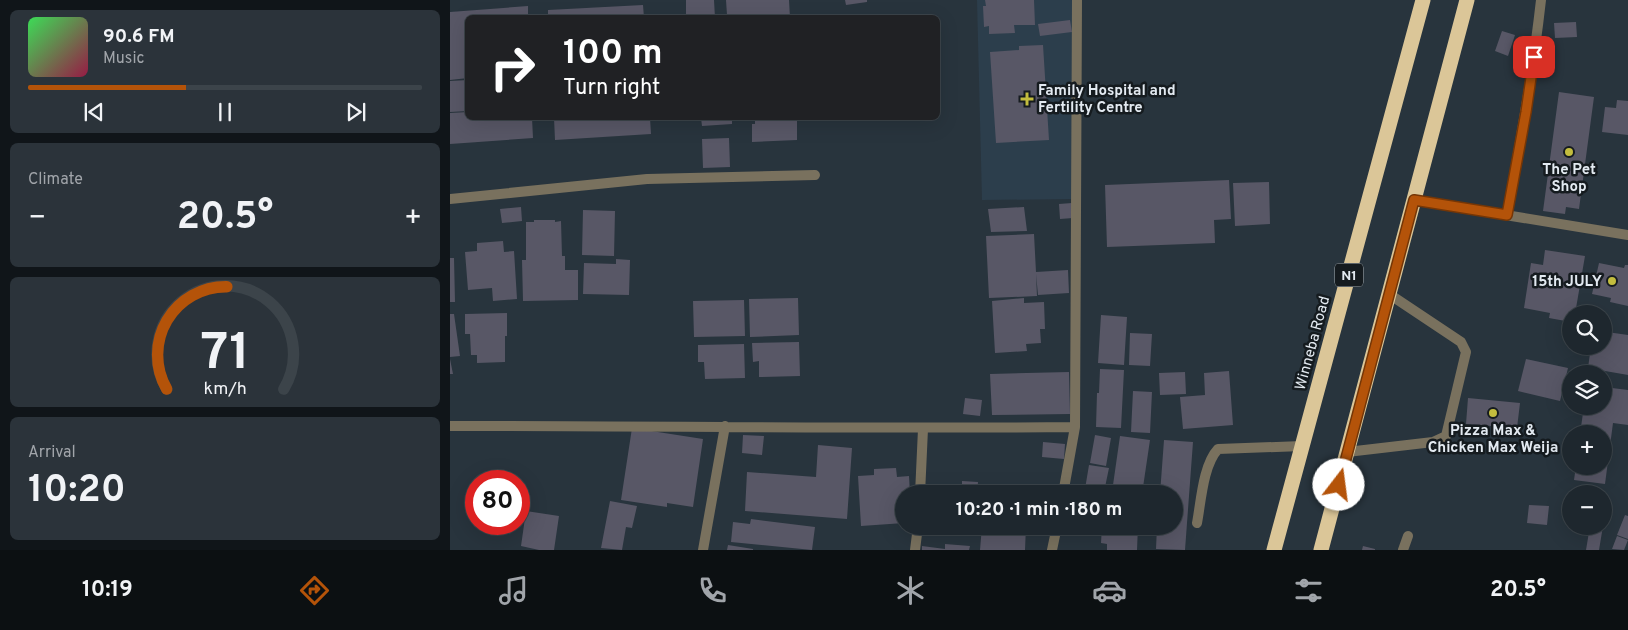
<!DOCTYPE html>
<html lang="en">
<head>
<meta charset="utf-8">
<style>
	body { margin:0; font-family:Overpass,sans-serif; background:#2b333a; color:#f1f3f6; height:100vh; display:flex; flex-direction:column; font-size:19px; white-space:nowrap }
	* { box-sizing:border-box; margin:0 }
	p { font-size:16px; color:#a1a5aa }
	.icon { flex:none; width:28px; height:28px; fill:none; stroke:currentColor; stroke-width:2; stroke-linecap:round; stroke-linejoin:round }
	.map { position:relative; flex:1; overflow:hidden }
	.details { display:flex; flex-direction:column; gap:10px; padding:10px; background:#101519; width:450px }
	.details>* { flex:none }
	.hud { position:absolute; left:15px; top:15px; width:475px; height:105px; border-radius:8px; box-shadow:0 5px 20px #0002,0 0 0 1px #3c444a; background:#202124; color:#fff; overflow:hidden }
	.controls { position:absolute; left:1112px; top:305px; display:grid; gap:10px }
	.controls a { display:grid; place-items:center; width:50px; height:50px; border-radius:50%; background:#1e272e; box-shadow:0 5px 20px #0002,0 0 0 1px #3c444a; font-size:25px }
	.speed { position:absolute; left:15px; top:470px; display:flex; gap:10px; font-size:25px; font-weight:700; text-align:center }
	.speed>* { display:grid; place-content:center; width:65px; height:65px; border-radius:50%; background:#1e272e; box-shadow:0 5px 20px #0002,0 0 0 1px #3c444a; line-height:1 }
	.speed .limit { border:8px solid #d22; background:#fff; color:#111 }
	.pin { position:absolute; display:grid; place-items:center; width:42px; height:42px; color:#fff; margin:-21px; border-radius:10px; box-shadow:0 2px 8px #0006 }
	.me { position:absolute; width:55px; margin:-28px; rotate:15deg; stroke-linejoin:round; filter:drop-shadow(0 0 4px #0008) }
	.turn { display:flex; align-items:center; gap:18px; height:105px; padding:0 15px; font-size:22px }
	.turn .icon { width:65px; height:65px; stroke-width:2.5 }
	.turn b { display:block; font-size:35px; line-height:42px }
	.big { font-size:38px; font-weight:700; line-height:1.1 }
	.details .widget { flex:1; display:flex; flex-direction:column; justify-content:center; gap:8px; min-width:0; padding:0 18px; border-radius:8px; background:#2b333a }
	.details .dial { align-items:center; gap:0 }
	.dial svg { height:130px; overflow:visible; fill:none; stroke:#3c444a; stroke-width:7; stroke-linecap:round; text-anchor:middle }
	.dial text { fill:#f1f3f6; stroke:none }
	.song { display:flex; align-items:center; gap:15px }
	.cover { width:60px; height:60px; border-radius:8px; background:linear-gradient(135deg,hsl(130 70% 55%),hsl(340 70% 35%)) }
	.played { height:5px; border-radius:2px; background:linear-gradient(90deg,#b45309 40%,#3c444a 40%) }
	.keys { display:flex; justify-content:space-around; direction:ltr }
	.heat { display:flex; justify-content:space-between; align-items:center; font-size:28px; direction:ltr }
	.trip { position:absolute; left:445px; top:485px; width:288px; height:50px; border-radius:25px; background:#1e272e; box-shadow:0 5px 20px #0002,0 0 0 1px #3c444a; font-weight:700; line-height:50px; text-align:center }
	.tabs { display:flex; height:80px; justify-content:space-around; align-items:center; background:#0c1012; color:#a1a5aa }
	.tabs .icon { width:35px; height:35px }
	.tabs .selected { color:#b45309 }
	.tabs b { font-size:22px; color:#f1f3f6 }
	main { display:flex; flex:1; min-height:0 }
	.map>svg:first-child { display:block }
	.built { fill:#2c3e4c }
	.building { fill:#585766 }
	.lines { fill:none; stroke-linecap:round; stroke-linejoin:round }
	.lane { stroke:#79715e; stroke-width:10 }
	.street { stroke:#79715e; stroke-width:10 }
	.highway { stroke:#dbc698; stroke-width:15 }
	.route-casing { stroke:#753606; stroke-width:12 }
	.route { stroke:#b45309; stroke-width:9 }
	.poi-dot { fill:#c3bd3e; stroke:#151b1f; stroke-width:2 }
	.labels { text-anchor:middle; stroke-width:5; stroke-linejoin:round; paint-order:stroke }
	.shield { fill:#151b1f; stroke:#a5acb2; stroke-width:1 }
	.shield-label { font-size:14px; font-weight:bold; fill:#e3eaf1 }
	.poi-label { font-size:15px; font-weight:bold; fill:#e3eaf1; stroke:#151b1f }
	.street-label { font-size:15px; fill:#e3eaf1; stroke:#151b1f }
</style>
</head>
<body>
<main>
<section class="details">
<div class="widget">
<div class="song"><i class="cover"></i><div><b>90.6 FM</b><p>Music</p></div></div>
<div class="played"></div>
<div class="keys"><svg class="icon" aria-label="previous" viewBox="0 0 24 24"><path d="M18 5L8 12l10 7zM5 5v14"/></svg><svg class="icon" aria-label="pause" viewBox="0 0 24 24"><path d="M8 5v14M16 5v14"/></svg><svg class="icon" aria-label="next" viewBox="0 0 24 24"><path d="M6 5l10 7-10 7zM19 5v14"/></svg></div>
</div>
<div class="widget"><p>Climate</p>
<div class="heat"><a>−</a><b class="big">20.5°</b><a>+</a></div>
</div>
<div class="widget dial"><svg viewBox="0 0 100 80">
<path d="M14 69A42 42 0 1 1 86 69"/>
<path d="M14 69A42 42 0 0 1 51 6" stroke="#b45309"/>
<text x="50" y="56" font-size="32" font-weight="700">71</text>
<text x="50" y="72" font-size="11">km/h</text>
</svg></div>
<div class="widget"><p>Arrival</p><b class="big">10:20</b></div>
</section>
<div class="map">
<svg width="1178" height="550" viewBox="0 0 1178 550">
	<rect width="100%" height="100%" fill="#28343d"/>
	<path class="built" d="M527 0H625L623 199 532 200Z"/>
	<path class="building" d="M236 0H264L265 18H236Z
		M276 0H339L340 18H286V14L277 15Z
		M395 0H417V2L396 5Z
		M535 0H584L585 25H564L565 33 539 34V26L534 27 533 6H536Z
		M193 5 194 18H98V10Z
		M78 6V18H18V78L0 80V12Z
		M620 20 622 32 590 36 588 24Z
		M1126 22 1127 37 1105 38 1104 23Z
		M1052 31 1065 35 1058 56 1045 51Z
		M593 45 599 140 546 143 540 52 569 50V46Z
		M18 80V111L0 112V81Z
		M1109 92 1144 97 1129 209 1116 207 1115 214 1093 211Z
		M1167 100 1178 101V135L1152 132 1155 107 1166 108Z
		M18 112V118H82L83 138 0 144V113Z
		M104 118H200L201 134 105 140Z
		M251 118H282V124L252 126Z
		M305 118H347V140L302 142V124H305Z
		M279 138 280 167 253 168 252 139Z
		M779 180 781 219 764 220 765 243 657 247 655 185Z
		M819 182 820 224 785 226 783 183Z
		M622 203 623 218 610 219 609 204Z
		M71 207 72 221 52 223 50 209Z
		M574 207 577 231 541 232 538 209Z
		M133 210 165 211 164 256 132 255Z
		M84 220H105V222L111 221 112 256H115V270H128V300L73 301 72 260H76V222H84Z
		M584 234 586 272 618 270 619 293 588 295 586 274 587 296 539 298 536 236Z
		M53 241 54 252 64 251 67 299 43 301 42 288 18 290 15 252 27 251V243Z
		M1095 250 1135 256 1125 314H1121V322L1099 318 1100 313 1074 308 1081 263 1093 265Z
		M0 258H4L5 302H0Z
		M166 259 180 260 179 295 133 294 134 263 166 264Z
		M1149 263 1174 268 1175 265H1178V306L1160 302 1161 298 1142 294Z
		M348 298 349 335 300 337 299 299Z
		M574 298V303L594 302 595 329H590L591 343 576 344 577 351 545 353 542 301Z
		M294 300 295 336 244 337 243 301Z
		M57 313V336H55V362L27 363V355H21L20 334H15V314Z
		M0 314H4L10 356 0 357Z
		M651 315 677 317 674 365 648 363Z
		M1157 332 1178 335V375L1138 368 1141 346H1154V335L1156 336Z
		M680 333 702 334 700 366 679 365Z
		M349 342 350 376 309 377V361L303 362 302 343Z
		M294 344 295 378 255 379 254 362H248V345Z
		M0 359 3 374H0Z
		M1076 359 1118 368 1110 401 1068 391Z
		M650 369 674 370 671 428 646 427 647 393H649Z
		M779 371 783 425 733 429 730 397 755 395 754 373Z
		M619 372 620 414 542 415 540 374Z
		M735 372 736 394 710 395 709 373Z
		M1154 387 1178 390V425L1163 423 1155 484 1124 480 1126 466H1154V434H1130L1134 406H1154Z
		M683 391 702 392 700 433 681 432Z
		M515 398 532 400 530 416 513 414Z
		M1018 398 1070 403 1067 428 1016 424Z
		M182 428 253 439 243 507 217 503V507L171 500Z
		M293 435 314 436 312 455 292 453Z
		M645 435 661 438 656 466 640 463Z
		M670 436 700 440 692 494 662 492Z
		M714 440 743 442 735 550 706 549 707 526H724V494H710Z
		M593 442 615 444 614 459 592 457Z
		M368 445 402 448 397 519 295 511 297 472 366 477Z
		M639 465 659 468 654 492 635 489Z
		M446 468 447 477 459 476 460 494H454V523L411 526 408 476 424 475V469Z
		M512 481 528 482 527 494H512Z
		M560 486 578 487 577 494H559Z
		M483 487 504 488V494H483Z
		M633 490 647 493V494H632Z
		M160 501 187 506 182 528 176 527 172 550 151 548Z
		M1079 505 1099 506 1097 525 1077 523Z
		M76 511 109 516 104 550H89L71 546Z
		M1175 515 1178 516V539L1167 535Z
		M301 519 365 527 362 550 281 542 283 522 300 524Z
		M532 526H576L575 550H530Z
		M652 526H688L687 550H657V544L651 543Z
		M1140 526H1153L1149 550H1136Z
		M1167 536 1178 540 1174 550 1162 549Z
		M495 544 520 546 519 550H472V546L495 549Z
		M278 545 303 549V550H277Z
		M913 546 925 549V550H912Z"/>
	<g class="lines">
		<path class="lane" d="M1057 215C1070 143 1083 72 1091 0
			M897 452 983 442 996 436 1016 352 1011 342 939 294
			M747 523C751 502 753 465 768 449L852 446
			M953 550 958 536"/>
		<path class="street" d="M0 199 197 179 365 175
			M964 200 1178 235
			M0 426C208 426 417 429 625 427
			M470 494 473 429
			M613 494 625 427 627 0
			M253 550 275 426
			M465 550 468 526
			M602 550 607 526"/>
		<path class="highway" d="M824 550 973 0
			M871 550 1017 0"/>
	</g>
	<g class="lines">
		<g class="route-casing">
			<path id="route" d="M889 485 964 200 1057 215 1076 112 1084 57"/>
		</g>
		<use href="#route" class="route"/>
	</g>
	<g class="poi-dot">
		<path d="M574.5 91.5h5v5h5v5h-5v5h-5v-5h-5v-5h5z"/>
		<circle cx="1119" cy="152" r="5"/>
		<circle cx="1162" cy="281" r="5"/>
		<circle cx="1043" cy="413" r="5"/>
	</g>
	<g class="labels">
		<rect class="shield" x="885" y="263.5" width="28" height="23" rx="4"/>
		<g class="shield-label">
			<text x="899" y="280">N1</text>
		</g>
		<g class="poi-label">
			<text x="588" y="95" text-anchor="start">Family Hospital and<tspan x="588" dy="17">Fertility Centre</tspan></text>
			<text x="1119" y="174">The Pet<tspan x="1119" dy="17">Shop</tspan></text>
			<text x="1152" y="286" text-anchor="end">15th JULY</text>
			<text x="1043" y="435">Pizza Max &amp;<tspan x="1043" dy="17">Chicken Max Weija</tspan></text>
		</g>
		<g class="street-label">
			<text transform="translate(862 343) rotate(-75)" y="5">Winneba Road</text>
		</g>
	</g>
</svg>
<div class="controls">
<a><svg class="icon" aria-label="search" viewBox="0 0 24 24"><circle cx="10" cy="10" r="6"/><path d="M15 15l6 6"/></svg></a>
<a><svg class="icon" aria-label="layers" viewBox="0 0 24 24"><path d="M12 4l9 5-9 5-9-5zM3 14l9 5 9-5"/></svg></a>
<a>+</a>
<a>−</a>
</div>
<div class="speed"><div class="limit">80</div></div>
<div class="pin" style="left:1084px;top:57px;background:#d93025"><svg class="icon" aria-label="arrive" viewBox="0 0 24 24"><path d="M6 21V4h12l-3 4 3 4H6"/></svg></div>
<svg class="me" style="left:889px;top:485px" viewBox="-20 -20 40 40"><circle r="19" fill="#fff"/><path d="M0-13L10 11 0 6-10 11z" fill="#b45309"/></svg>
<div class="trip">10:20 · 1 min · 180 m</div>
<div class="hud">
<div class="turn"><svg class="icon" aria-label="right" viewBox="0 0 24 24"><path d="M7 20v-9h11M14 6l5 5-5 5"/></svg><div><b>100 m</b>Turn right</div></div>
</div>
</div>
</main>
<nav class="tabs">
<b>10:19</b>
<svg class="icon selected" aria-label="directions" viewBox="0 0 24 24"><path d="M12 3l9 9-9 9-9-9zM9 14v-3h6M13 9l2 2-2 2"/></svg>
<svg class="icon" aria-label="music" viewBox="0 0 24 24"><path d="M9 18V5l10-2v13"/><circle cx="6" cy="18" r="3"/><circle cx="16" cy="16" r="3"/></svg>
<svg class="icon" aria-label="phone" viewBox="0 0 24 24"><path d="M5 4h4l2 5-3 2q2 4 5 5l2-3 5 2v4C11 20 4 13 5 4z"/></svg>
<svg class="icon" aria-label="climate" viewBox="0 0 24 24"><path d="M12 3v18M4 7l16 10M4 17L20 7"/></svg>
<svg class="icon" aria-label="car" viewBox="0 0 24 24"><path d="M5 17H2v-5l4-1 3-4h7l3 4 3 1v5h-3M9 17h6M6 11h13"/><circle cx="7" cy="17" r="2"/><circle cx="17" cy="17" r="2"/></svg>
<svg class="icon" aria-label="filters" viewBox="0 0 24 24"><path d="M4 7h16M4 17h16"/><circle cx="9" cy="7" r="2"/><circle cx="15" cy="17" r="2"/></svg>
<b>20.5°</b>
</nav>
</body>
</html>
